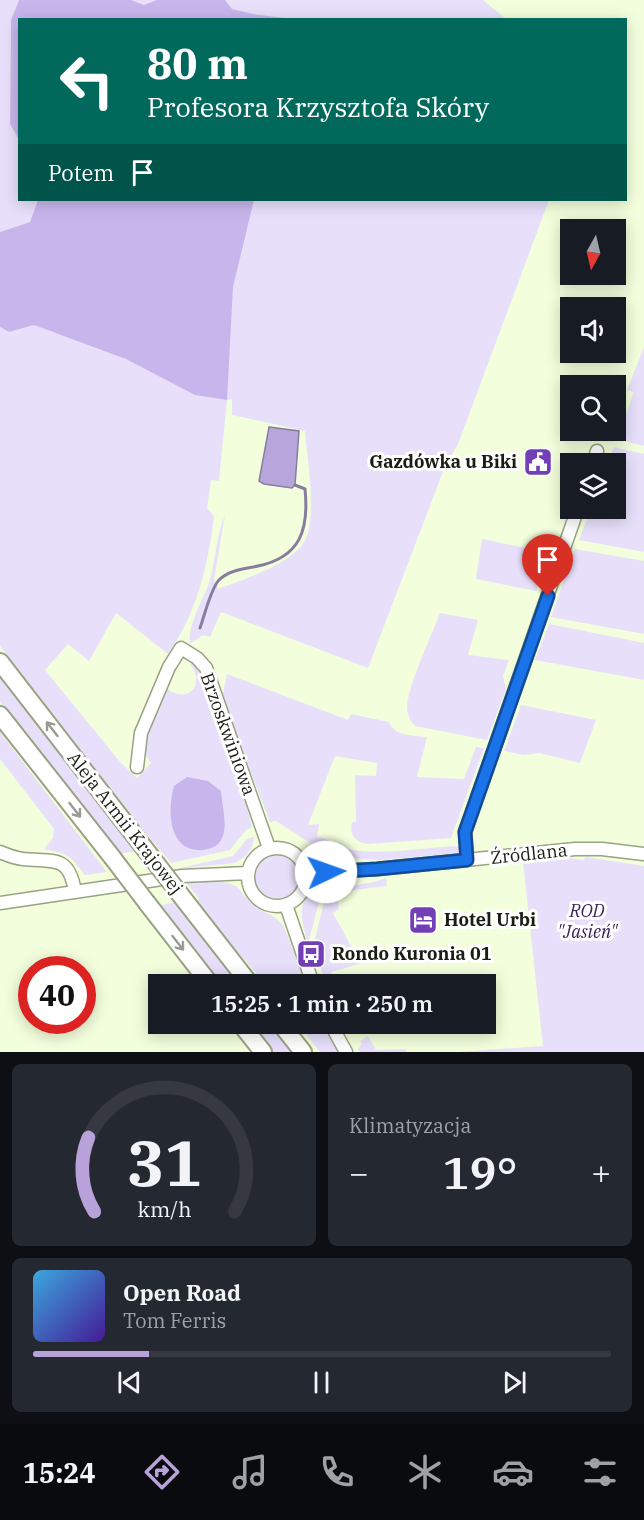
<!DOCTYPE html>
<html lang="pl">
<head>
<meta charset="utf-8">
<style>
	body { margin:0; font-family:"IBM Plex Serif",serif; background:#242831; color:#f1f3f6; height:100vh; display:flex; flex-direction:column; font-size:22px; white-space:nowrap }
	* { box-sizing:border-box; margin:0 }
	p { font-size:20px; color:#9ea1a6 }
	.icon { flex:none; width:33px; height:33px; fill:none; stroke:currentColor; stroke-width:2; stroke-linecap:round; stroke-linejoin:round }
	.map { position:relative; height:1052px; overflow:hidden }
	.side { display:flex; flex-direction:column; gap:12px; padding:12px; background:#0d0f14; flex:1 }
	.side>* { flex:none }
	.guide { position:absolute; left:18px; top:18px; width:609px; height:183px; border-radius:0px; box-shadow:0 3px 15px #0003; background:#00695c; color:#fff; overflow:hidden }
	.needle { width:39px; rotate:188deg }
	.fabs { position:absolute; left:560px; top:219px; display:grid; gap:12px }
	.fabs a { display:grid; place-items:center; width:66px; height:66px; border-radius:0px; background:#171b24; box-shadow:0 3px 15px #0003; font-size:30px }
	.speed { position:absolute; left:18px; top:956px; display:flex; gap:12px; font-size:30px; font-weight:700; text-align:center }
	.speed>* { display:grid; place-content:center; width:78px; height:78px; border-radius:50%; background:#171b24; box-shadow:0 3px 15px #0003; line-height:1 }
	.speed .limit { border:9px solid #d22; background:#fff; color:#111 }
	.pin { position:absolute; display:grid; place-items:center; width:51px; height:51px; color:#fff; margin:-62px -26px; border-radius:50% 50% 50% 0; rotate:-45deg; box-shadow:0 0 6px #0007 }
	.pin .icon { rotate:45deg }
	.me { position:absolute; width:66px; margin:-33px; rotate:87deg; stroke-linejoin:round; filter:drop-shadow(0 0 4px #0008) }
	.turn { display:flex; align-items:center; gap:21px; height:126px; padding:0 30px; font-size:27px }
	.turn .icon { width:78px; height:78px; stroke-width:2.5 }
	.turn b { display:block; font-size:42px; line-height:51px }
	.then { display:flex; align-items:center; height:57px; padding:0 30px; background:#0003; gap:12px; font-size:22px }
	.big { font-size:45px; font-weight:600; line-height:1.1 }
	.side .card { flex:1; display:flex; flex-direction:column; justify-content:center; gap:9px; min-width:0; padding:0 21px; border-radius:9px; background:#242831 }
	.side .dial { align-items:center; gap:0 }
	.dial svg { height:156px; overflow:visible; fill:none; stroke:#363941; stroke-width:7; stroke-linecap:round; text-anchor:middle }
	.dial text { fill:#f1f3f6; stroke:none }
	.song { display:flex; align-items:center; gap:18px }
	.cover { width:72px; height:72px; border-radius:9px; background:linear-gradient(135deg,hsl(200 70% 55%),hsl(260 70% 35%)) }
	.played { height:6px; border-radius:3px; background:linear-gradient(90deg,#b8a2d9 20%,#363941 20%) }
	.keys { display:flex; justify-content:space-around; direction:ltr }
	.heat { display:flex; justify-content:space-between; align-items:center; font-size:33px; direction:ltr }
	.side .tiles { flex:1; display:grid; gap:12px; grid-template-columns:1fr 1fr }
	.card:last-child { grid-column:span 2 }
	.trip { position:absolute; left:148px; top:974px; width:348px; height:60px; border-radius:0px; background:#171b24; box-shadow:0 3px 15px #0003; font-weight:600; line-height:60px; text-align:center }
	.menu { display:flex; height:96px; justify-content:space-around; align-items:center; background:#090b0e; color:#9ea1a6 }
	.menu .icon { width:42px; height:42px }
	.menu .active { color:#b8a2d9 }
	.menu b { font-size:27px; color:#f1f3f6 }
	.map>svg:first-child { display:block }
	.green { fill:#e8e0fb }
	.forest { fill:#c7b6ec }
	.water { fill:#b7a6db; stroke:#887d9f; stroke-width:1.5 }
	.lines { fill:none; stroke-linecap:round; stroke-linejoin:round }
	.stream { stroke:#887d9f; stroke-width:3 }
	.minor-casing { stroke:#98a383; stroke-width:15 }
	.major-casing { stroke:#98a383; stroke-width:20 }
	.minor { stroke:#fff; stroke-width:12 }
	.major { stroke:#fff; stroke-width:16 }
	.major-bridge-casing { stroke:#98a383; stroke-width:20; stroke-linecap:butt }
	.major-bridge { stroke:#fff; stroke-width:16 }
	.oneway { stroke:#989a94 }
	.route-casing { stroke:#114b97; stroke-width:15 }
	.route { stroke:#1a73e8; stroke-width:10 }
	.labels { text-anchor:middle; stroke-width:6; stroke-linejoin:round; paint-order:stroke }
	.poi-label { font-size:18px; font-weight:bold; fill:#1a1e12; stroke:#fff; text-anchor:start }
	.street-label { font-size:18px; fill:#1a1e12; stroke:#fff }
	.park-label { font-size:18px; font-style:italic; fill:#3a205f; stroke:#fff }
</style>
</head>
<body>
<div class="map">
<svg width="644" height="1052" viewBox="0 0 644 1052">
	<rect width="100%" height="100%" fill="#f2fedc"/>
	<path class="green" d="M0 0H19L11 20 10 124 19 140 20 200H38L30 222 0 232Z
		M131 0H483L506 19H140L144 5Z
		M92 200H549L458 444 444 469 368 668 221 612 210 637 203 635 190 644C187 627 203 599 209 583 216 560 216 536 225 515L214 579 218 589C243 579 295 564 306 538 317 513 307 459 305 431L232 415V399L227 400 219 481 211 480 207 508 214 516C208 565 197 613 168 654L116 613 89 661 68 644 45 670 121 763 137 778 151 763 144 752 145 734 164 685C175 700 199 697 196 676 195 670 192 667 190 663L192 662C205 678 212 700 219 720 232 755 243 790 252 827L246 830 230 850 171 863 144 831 0 646V327L9 332 33 324 56 333Z
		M644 347V446L617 439 634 392 627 390Z
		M614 447 644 454V552L579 540 591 509 615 508V464L607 463Z
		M482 539 551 553 536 591 476 579Z
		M575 549 644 561V634L551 617Z
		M440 613 478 620 468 655 509 660 503 676 506 689 487 740 415 726C411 722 408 716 407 709 406 689 432 635 440 613Z
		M549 624 644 643V680L535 660Z
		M227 674 348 720 351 714 389 722C395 737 413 735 427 737L417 777 464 779 476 747 484 748 451 838 367 844C355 842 349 834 352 822H356L355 775 376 776 377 763 335 756 308 825 319 824 317 837C330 839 339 847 352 850 381 855 423 848 454 846L459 847V853L381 860 332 857 276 821 270 822 222 697Z
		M0 675 137 851 118 854 0 702Z
		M521 705 596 720 580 763 539 753 524 755 504 751Z
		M0 732 107 872 85 875 71 858 61 853 44 849 53 838 54 829 0 759Z
		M254 837C253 850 246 858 234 863L176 869 233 856 247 839Z
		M252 877a25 25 0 1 1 50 0a25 25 0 1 1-50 0Z
		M586 857 644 866V1052H458L543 1046 523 862 570 858 583 860Z
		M386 878 387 886 337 892 339 909 333 913 358 959 389 955 331 972 337 984H326L313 947 327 890 374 882Z
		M216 881C247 885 236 892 255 906 266 914 275 915 283 925L307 984H266L221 933 196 902 199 899 186 882Z
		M324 883 308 944C301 920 294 896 324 883Z
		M176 902 241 984H219L158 906Z
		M249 1023H271L294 1052H272Z
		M297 1023H323L339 1052H320Z
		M368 1036 376 1050 405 1049 407 1052H360L358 1049 362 1044 360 1041Z"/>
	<path class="forest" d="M19 0H131L144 5 157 0H225L232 9 253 14 292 19 20 20 19 140 10 124 11 20Z
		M38 200H254L233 287 227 400 195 395 126 359 34 325 9 332 0 327V232L30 222Z
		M187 777 208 781 221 791C222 805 228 826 222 838 219 846 211 849 203 850 168 853 167 810 174 786Z"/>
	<path class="water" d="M269 427 299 431 295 485 292 488 264 484 259 481Z"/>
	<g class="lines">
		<path class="stream" d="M200 628C204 617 211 588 219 580 229 570 244 569 258 566 301 557 309 529 305 489L295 485"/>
		<g class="minor-casing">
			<path id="minor" d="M593 464 597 451
				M137 767 141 733 169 667 181 648 197 658 206 668 269 848
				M248 877a29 29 0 1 1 58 0a29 29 0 1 1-58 0Z
				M0 852C7 855 15 858 23 859 53 862 69 854 75 892
				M467 860 465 832 578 508
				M306 873 377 869 575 849H602L644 854
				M0 903 182 876 248 873
				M286 905 313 984
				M330 1023 346 1052"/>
		</g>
		<g class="major-casing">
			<path id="major" d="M0 662 152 858
				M0 715 112 857
				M179 893 250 984
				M147 903 210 984
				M240 1023 263 1052
				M280 1023 303 1052"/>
		</g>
		<use href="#minor" class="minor"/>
		<use href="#major" class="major"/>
		<g class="major-bridge-casing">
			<path id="major-bridge" d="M112 857 147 903
				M152 858 179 893"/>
		</g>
		<use href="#major-bridge" class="major-bridge"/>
	</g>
	<defs><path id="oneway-shaft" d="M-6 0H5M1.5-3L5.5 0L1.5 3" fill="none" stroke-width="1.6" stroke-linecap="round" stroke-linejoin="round" transform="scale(1.5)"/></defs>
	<g class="oneway">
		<use href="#oneway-shaft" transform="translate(52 729) rotate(-128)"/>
		<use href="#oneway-shaft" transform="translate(75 810) rotate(52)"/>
		<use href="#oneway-shaft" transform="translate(178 943) rotate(52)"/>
	</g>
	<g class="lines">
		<g class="route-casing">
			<path id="route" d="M326 872 377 869 467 860 465 832 548 596"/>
		</g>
		<use href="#route" class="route"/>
	</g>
	<defs>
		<g id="civic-square" transform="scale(1.5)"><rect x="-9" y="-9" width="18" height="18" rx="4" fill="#723fb6" stroke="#fff"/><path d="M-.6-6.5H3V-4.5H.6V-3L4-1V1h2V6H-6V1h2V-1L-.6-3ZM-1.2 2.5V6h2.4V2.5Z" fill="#fff"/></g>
		<g id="hotel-square" transform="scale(1.5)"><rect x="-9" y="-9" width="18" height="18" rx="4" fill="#723fb6" stroke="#fff"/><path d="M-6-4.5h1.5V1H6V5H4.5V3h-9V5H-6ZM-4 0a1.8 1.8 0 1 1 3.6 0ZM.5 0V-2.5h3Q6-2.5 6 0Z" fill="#fff"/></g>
		<g id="bus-square" transform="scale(1.5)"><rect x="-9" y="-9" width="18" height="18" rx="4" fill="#723fb6" stroke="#fff"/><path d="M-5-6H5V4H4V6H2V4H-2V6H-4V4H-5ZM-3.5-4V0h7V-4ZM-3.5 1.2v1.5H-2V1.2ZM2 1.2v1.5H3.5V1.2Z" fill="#fff"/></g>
	</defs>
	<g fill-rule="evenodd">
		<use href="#civic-square" x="538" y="462"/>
		<use href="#hotel-square" x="423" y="920"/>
		<use href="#bus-square" x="311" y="954"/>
	</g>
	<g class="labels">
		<g class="poi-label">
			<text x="517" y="468" text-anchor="end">Gazdówka u Biki</text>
			<text x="444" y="926">Hotel Urbi</text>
			<text x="332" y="960">Rondo Kuronia 01</text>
		</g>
		<g class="street-label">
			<text transform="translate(228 734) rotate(70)" y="6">Brzoskwiniowa</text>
			<text transform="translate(125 823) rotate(52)" y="6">Aleja Armii Krajowej</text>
			<text transform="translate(529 854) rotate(-6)" y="6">Źródlana</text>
		</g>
		<g class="park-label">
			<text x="587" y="917">ROD<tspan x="587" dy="21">"Jasień"</tspan></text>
		</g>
	</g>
</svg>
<div class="fabs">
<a><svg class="needle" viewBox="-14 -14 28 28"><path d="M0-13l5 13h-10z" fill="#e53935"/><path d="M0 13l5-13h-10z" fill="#9ea1a6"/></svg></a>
<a><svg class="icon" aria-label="sound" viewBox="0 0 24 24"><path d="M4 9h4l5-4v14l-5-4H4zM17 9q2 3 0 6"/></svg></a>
<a><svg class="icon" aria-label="search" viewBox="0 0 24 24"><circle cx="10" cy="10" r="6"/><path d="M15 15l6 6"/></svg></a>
<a><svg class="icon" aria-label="layers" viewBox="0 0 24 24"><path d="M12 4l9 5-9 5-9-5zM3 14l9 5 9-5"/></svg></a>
</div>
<div class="speed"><div class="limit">40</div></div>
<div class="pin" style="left:548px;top:596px;background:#d93025"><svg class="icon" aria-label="arrive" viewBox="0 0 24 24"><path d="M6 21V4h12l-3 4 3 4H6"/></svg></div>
<svg class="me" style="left:326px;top:872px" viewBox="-20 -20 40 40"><circle r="19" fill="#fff"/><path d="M0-13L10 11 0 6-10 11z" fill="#1a73e8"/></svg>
<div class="trip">15:25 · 1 min · 250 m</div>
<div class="guide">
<div class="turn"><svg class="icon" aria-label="left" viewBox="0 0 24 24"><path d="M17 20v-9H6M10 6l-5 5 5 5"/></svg><div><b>80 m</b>Profesora Krzysztofa Skóry</div></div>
<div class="then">Potem<svg class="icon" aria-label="arrive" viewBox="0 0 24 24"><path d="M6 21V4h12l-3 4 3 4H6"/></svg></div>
</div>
</div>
<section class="side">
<div class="tiles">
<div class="card dial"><svg viewBox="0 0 100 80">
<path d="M14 69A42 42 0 1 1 86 69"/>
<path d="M14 69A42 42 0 0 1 11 31" stroke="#b8a2d9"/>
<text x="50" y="56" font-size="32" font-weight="700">31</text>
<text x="50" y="72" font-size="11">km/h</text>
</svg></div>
<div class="card"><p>Klimatyzacja</p>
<div class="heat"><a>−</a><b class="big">19°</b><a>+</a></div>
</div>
<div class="card">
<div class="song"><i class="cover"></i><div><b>Open Road</b><p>Tom Ferris</p></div></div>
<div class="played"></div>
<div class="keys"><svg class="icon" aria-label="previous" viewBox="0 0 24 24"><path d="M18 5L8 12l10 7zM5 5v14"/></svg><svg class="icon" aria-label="pause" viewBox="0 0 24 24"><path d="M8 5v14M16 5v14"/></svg><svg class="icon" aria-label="next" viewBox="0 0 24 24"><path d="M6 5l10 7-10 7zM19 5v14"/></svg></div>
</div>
</div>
</section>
<nav class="menu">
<b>15:24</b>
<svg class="icon active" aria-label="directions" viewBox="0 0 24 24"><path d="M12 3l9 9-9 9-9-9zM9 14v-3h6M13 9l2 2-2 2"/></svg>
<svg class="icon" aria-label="music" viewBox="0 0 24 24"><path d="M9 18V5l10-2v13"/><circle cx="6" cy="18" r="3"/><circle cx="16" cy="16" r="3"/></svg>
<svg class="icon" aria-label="phone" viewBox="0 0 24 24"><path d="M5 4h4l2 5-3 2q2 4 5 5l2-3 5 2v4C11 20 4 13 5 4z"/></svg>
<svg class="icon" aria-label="climate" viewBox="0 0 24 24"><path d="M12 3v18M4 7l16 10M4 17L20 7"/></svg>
<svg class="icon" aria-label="car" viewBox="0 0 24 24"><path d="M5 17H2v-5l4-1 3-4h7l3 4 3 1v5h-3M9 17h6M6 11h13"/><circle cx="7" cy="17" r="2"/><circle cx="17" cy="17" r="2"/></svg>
<svg class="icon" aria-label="filters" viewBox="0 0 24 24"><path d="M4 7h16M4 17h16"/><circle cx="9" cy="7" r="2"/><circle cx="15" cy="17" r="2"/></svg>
</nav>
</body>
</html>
